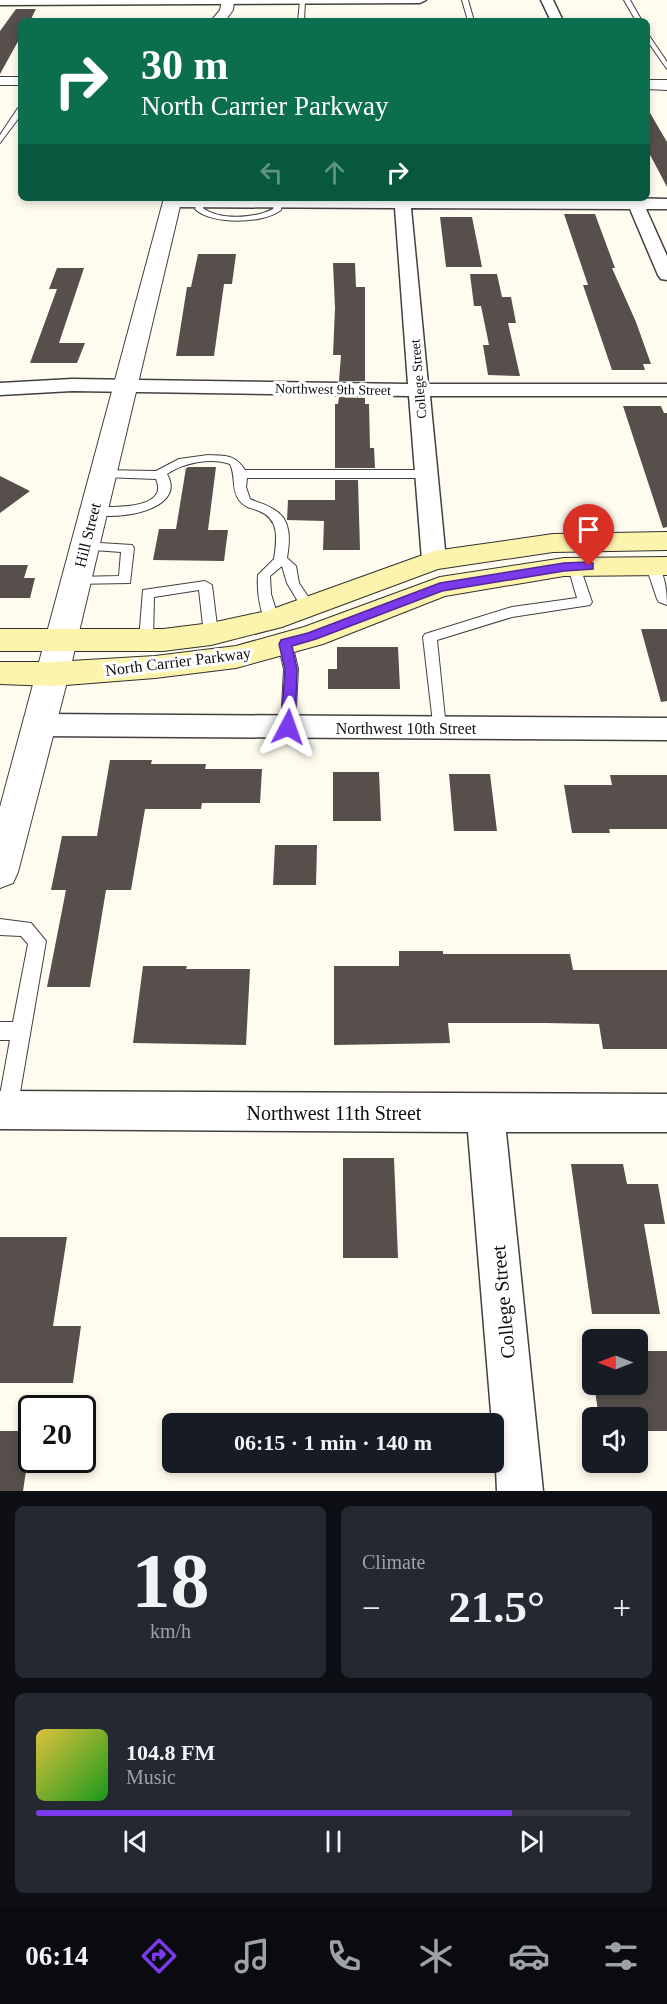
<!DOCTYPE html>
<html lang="en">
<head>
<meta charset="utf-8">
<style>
	body { margin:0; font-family:"Times New Roman",serif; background:#242831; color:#f1f3f6; height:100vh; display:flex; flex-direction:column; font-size:22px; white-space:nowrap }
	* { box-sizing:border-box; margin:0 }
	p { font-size:20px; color:#9ea1a6 }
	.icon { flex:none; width:33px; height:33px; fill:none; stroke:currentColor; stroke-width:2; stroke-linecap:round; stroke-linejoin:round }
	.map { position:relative; height:1491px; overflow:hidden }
	.sheet { display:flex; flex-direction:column; gap:15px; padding:15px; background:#0d0f14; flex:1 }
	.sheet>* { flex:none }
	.top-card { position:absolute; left:18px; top:18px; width:632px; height:183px; border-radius:9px; box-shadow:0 3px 9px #0003; background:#0b6e4f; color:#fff; overflow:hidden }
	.needle { width:39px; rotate:270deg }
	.buttons { position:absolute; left:582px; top:1329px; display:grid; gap:12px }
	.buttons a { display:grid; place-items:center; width:66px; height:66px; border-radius:9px; background:#171b24; box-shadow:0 3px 9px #0003; font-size:30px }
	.speed { position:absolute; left:18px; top:1395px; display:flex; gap:12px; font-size:30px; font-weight:700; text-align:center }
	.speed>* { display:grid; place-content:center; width:78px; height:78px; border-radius:50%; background:#171b24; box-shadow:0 3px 9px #0003; line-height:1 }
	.speed .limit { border:3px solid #111; border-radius:9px; background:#fff; color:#111 }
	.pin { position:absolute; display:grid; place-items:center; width:51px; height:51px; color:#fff; margin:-62px -26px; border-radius:50% 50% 50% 0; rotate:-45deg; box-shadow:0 0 6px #0007 }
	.pin .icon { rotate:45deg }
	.me { position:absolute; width:66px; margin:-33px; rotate:4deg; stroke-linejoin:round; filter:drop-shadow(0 0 4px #0008) }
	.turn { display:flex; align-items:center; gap:21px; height:126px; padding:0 24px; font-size:27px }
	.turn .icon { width:78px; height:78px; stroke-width:2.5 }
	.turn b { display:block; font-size:42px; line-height:51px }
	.lanes { display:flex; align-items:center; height:57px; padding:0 24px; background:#0003; justify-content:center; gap:30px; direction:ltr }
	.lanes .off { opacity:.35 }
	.big { font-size:45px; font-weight:800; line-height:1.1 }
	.sheet .tile { flex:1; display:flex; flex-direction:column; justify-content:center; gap:9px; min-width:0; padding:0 21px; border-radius:9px; background:#242831 }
	.sheet .dial { align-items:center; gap:0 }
	.dial b { font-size:78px; line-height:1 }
	.song { display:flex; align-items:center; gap:18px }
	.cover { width:72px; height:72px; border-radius:9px; background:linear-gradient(135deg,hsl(50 70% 55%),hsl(120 70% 35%)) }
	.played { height:6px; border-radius:3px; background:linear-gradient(90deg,#7c3aed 80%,#363941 80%) }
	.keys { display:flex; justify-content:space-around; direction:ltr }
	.heat { display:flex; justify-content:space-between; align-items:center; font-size:33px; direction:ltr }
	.sheet .tiles { flex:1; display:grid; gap:15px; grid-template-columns:1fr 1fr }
	.tile:last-child { grid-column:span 2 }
	.trip { position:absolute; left:162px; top:1413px; width:342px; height:60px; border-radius:9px; background:#171b24; box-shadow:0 3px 9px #0003; font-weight:800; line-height:60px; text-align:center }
	.tab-bar { display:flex; height:96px; justify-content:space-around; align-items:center; background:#090b0e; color:#9ea1a6 }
	.tab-bar .icon { width:42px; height:42px }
	.tab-bar .active { color:#7c3aed }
	.tab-bar b { font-size:27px; color:#f1f3f6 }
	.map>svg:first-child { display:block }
	.building { fill:#564f4b }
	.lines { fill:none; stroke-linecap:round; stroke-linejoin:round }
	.service-casing { stroke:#414141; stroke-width:2 }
	.minor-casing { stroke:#414141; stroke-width:3 }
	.tertiary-casing { stroke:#414141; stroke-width:2 }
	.secondary-casing { stroke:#303030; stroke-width:2 }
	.service { fill:#fff; fill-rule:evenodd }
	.minor { fill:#fff; fill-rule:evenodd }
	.tertiary { fill:#fff; fill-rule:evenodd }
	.secondary { fill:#fcf4ad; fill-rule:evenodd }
	.route { fill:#7c3aed; stroke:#51269a; stroke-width:1.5 }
	.labels { text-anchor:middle; stroke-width:6; stroke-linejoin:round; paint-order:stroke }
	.far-street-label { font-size:14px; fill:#0e0e0e; stroke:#fff }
	.street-label { font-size:16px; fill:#0e0e0e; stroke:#fff }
	.near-street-label { font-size:20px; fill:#0e0e0e; stroke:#fff }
</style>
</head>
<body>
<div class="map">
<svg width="667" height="1491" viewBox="0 0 667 1491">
	<rect width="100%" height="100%" fill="#fffcef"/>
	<path class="building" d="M16 9H36L30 21H21V36L0 74V31Z
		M646 106 667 142V187L646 147Z
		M564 214H595L615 268H612L636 322 651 364H643L645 370H612L583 285H588Z
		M440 217H472L482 267H446Z
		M198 254H236L232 284H224L214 356H176L187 287H191Z
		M333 263H355L356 287H365V381H339L341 355H333L335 308Z
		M57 268H84L59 343H85L77 363H30L57 289H49Z
		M470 274H497L502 297H511L516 323H508L520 376 488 375 483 345H489L481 306H474Z
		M339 397 365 398V404H369L370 448H374L375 468H335V404H338Z
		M623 406H661L664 413H667V527L663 528Z
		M189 467H216L208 530H228L224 561 153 560 159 529H176L186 468Z
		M0 476 30 491 0 513Z
		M335 480H358L360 550H323L324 521 287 520 288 500H335Z
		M0 565H28L24 578H35L30 598H0Z
		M641 629H667V701L661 702Z
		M337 647H398L400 689H328V669H337Z
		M110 760H152L151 764H206L205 769H262L260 803H202L201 809H145L131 890H106L90 987H47L66 890H51L62 836H97Z
		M333 772H379L381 821H333Z
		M449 774H490L497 831H454Z
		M610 775H667V829H609L610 833H572L564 785H612Z
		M275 845H317L316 885H273Z
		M399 951H443V954H570L573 970H667V1049H603L599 1024 545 1023H448L450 1043 334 1045V966H399Z
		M143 966H187L186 969H250L246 1045 133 1043Z
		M343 1158H394L398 1258H343Z
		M571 1164H623L627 1184H658L665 1224H644L660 1314H592Z
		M0 1237H67L53 1326H81L73 1383H0Z
		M638 1351H667V1431H638V1418H599L594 1384H638Z
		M0 1431H32L23 1491H0Z"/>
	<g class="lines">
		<g class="service-casing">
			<path id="service" d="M305 0 304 21H298L300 1Z
				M462 0H468L474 21H468Z
				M624 0H630L642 21H636Z
				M646 31 667 62V69L646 39Z
				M18 108H21V115L0 143V135Z
				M198 200H204L203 208C220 221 256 218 273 209L275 200 282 202 281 210C264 224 211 225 195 209Z
				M208 455C225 456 235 454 245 470H427L433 474 427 478H247L246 487 250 499C258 503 266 504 273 509 292 519 290 540 287 558L296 566 299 583 315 607 313 610H303L287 583 282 566 270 576 271 594 279 620 272 625C259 621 257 587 258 575L274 559C277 540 280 519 259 511 251 508 244 507 239 500 231 489 236 476 230 464 211 457 183 463 167 474 190 514 100 523 87 511L93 507C112 507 170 510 156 479L103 477 97 473 99 470 156 471 179 459Z
				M84 542 132 545 134 548 130 583 71 584 70 581 71 578 76 577 119 576 121 552 80 549 78 546 80 543Z
				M652 562C665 567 667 592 667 605L659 602 657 599 646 566Z
				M574 563 580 567 592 602 590 605 512 617 437 640 446 728 444 732H434L423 637 425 634 512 607 577 598 568 567Z
				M205 581 212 585 218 634 216 637H206L204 634 199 590 154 597 153 640 151 643H141L139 640 143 590Z
				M285 638 292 643 298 669 295 727 293 731H283L281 727 284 669 278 643Z
				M0 919 31 923 46 941 17 1110 14 1117 7 1120 0 1117V1095L10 1040H0V1022H13L28 944 21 936 0 935Z"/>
		</g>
		<g class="minor-casing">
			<path id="minor" d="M0 0H426L420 3 0 5Z
				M541 0H553L563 21H551Z
				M625 198 667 199V209H646L667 256V280L661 279 658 275 630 209 411 208 428 384H667V396H430L446 560 443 566 434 568 425 566 422 560 409 396 72 391 0 395V383L72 379 408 384 395 208 172 207 166 205 164 202 166 199Z
				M38 714 667 718V740L38 736 28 733 24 725 28 717Z
				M0 1091 667 1094V1132H506L543 1491H497L494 1424H492L468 1132 0 1129Z"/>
		</g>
		<g class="tertiary-casing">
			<path id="tertiary" d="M222 0H234L233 10 225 21H211L220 10Z
				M0 77H21V85H0Z
				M646 80H667V90L646 89Z
				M164 198H182L69 674 18 872 13 883 0 888V807Z"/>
		</g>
		<g class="secondary-casing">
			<path id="secondary" d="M667 532V550L553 552 438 569 282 627 211 645 163 651H0V629H163L211 623 267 611 434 551 553 534Z
				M667 557V575L564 576 445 596 323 644 236 668 155 678 53 686 0 684V662H53L155 656 236 646 304 627 440 577 564 558Z"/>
		</g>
		<use href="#service" class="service"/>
		<use href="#minor" class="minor"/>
		<use href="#tertiary" class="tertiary"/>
		<use href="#secondary" class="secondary"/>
	</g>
	<path class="route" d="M589 562 593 563V569L564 571 442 591 316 639 292 646 297 669 295 727 293 731H283L281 727 285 669 279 644 281 640 308 633 440 583 564 563Z"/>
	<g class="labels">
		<g class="far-street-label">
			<text transform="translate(418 379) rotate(-95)" y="5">College Street</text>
			<text transform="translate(333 389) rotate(1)" y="5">Northwest 9th Street</text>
		</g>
		<g class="street-label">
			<text transform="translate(87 535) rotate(-76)" y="6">Hill Street</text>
			<text transform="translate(178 661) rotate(-7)" y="6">North Carrier Parkway</text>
			<text x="406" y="734">Northwest 10th Street</text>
		</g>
		<g class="near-street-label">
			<text x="334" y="1120">Northwest 11th Street</text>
			<text transform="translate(503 1302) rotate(-95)" y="7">College Street</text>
		</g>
	</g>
</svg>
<div class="buttons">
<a><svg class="needle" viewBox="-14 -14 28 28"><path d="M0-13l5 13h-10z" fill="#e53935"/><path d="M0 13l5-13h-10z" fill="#9ea1a6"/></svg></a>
<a><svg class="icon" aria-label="sound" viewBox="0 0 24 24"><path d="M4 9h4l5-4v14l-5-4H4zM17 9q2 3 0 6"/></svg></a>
</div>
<div class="speed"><div class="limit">20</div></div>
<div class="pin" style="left:589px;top:566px;background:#d93025"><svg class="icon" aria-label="arrive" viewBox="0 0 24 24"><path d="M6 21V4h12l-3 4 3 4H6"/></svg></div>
<svg class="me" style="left:288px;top:727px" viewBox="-20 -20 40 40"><path d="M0-17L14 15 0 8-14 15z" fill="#7c3aed" stroke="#fff" stroke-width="4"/></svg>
<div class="trip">06:15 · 1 min · 140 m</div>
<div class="top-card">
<div class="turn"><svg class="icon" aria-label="right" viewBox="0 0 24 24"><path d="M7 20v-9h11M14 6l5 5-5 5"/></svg><div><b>30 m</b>North Carrier Parkway</div></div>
<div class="lanes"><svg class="icon off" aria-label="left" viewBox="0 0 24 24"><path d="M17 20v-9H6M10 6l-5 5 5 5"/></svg><svg class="icon off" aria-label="ahead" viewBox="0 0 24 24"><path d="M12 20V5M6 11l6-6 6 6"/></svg><svg class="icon" aria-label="right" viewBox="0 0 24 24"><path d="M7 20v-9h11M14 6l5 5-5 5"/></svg></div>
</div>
</div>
<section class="sheet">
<div class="tiles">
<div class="tile dial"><b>18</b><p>km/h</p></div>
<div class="tile"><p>Climate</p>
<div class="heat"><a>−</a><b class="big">21.5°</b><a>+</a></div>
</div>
<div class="tile">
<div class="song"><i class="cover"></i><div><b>104.8 FM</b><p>Music</p></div></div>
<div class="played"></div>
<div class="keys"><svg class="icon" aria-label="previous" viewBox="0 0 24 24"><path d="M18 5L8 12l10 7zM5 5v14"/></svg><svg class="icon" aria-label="pause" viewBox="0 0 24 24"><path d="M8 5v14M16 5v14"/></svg><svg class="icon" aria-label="next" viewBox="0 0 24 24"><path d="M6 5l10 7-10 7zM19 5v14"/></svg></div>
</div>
</div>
</section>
<nav class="tab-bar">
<b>06:14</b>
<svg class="icon active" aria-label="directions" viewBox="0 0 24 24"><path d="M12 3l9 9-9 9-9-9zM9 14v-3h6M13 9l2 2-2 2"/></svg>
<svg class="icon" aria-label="music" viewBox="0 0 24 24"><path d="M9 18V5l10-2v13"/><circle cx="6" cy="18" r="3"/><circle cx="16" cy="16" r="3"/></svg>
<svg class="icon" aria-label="phone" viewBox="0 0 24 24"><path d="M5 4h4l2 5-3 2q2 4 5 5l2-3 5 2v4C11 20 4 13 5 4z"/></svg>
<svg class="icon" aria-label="climate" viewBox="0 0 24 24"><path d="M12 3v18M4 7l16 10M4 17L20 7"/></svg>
<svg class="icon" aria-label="car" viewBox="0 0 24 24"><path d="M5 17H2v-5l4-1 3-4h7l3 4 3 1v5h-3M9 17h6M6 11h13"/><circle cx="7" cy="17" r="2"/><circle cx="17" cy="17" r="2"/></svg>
<svg class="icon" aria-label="filters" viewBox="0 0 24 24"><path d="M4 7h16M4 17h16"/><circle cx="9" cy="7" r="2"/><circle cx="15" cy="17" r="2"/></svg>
</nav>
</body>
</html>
